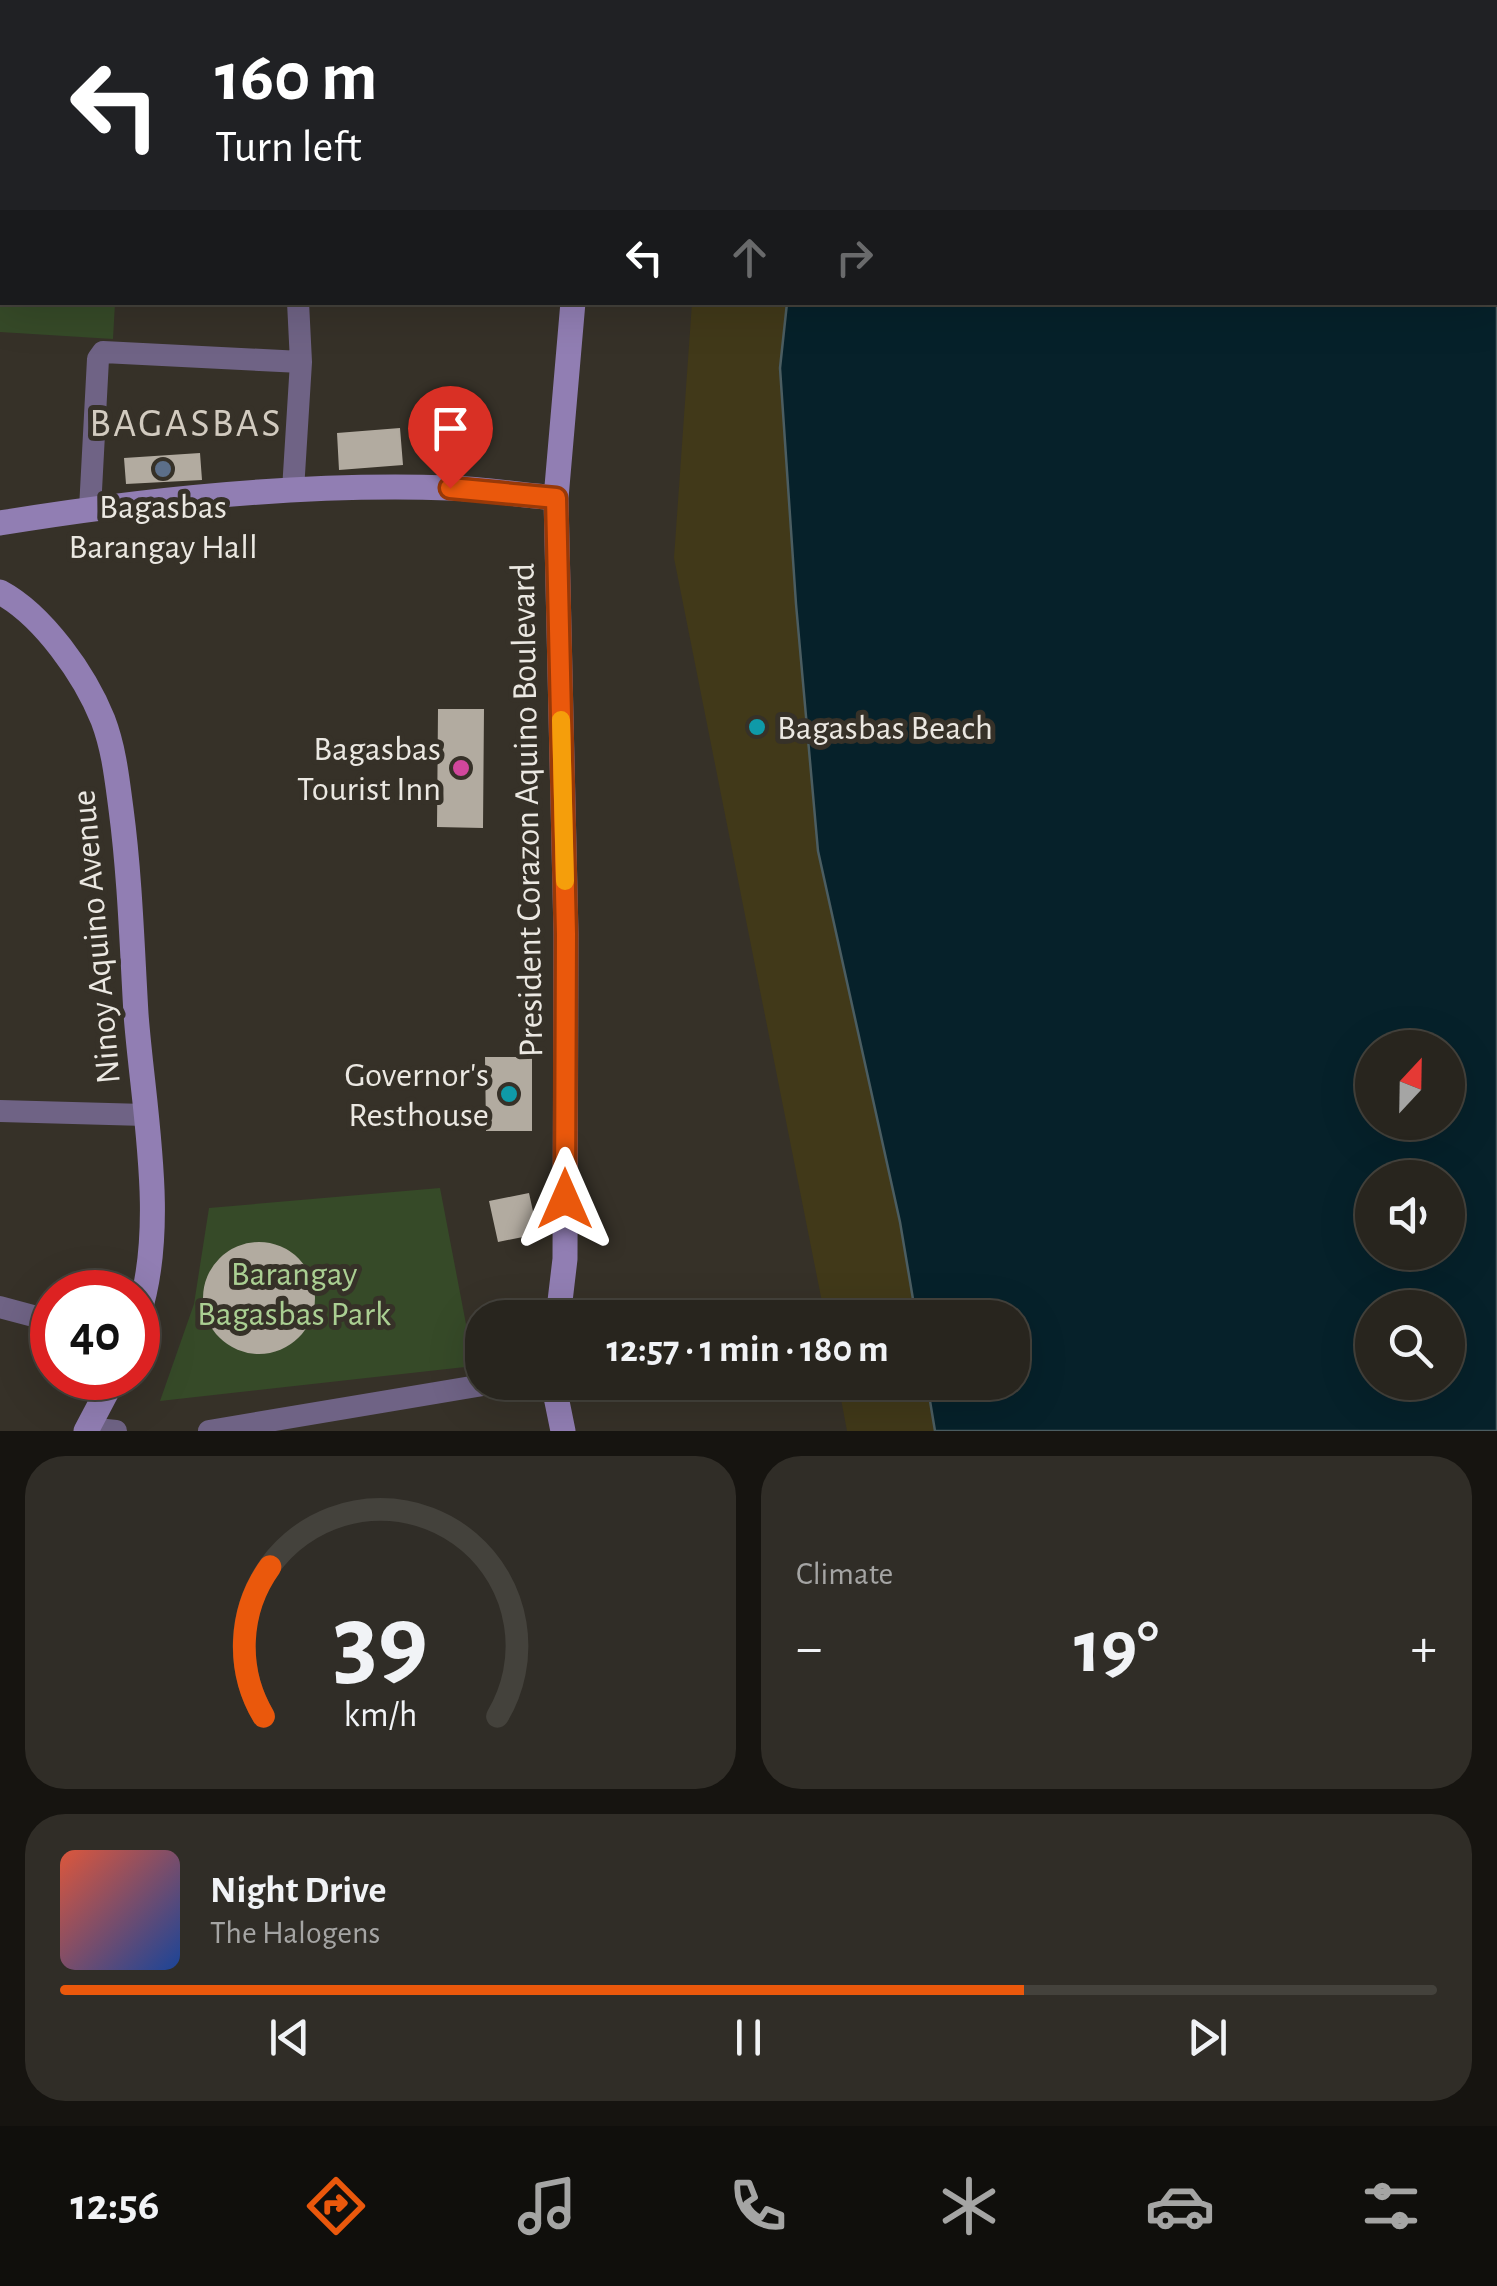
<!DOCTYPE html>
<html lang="en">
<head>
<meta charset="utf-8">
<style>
	body { margin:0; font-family:"Alegreya Sans",sans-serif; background:#302d27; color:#f1f3f6; height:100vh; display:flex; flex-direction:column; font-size:38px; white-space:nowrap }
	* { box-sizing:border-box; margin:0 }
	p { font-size:32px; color:#a5a5a4 }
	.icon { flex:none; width:55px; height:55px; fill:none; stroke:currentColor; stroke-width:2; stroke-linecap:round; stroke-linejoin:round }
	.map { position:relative; height:1431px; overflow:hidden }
	.drawer { display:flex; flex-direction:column; gap:25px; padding:25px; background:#161410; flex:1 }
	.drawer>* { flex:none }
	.hud { position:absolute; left:0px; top:0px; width:1498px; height:305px; box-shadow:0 10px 40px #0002,0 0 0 2px #44423c; background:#202124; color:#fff; overflow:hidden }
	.needle { width:65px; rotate:22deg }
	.buttons { position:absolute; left:1355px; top:1030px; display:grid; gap:20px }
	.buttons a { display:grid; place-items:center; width:110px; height:110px; border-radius:50%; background:#28251e; box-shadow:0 10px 40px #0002,0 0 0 2px #44423c; font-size:50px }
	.speed { position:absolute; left:30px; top:1270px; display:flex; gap:20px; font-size:50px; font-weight:700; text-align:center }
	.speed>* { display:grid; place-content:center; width:130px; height:130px; border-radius:50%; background:#28251e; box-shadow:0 10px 40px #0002,0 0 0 2px #44423c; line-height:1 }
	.speed .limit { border:15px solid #d22; background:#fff; color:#111 }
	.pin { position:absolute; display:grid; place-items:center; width:85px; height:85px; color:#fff; margin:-102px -42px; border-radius:50% 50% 50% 0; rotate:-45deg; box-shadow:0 0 10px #0007 }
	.pin .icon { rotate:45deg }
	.me { position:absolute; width:110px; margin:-55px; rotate:0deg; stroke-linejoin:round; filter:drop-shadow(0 0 8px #0008) }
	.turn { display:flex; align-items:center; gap:35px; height:210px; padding:0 50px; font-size:45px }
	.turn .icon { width:130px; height:130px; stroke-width:2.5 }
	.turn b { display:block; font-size:70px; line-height:85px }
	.lanes { display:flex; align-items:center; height:95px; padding:0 50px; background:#0003; justify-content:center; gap:50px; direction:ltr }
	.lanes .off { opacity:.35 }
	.big { font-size:75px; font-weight:700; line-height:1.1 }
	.drawer .tile { flex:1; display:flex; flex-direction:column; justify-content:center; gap:15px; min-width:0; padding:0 35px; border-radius:40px; background:#302d27 }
	.drawer .dial { align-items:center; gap:0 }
	.dial svg { height:260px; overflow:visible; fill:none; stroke:#44423c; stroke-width:7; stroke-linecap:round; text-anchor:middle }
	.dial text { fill:#f1f3f6; stroke:none }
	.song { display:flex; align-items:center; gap:30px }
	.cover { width:120px; height:120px; border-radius:15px; background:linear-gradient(135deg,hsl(10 70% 55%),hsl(220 70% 35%)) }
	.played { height:10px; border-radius:5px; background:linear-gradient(90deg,#ea580c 70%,#44423c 70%) }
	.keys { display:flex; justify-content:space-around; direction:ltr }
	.heat { display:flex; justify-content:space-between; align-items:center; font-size:55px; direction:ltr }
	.drawer .tiles { flex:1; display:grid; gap:25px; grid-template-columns:1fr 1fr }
	.tile:last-child { grid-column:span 2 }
	.trip { position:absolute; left:465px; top:1300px; width:565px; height:100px; border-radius:40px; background:#28251e; box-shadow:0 10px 40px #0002,0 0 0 2px #44423c; font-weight:700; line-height:100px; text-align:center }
	.menu { display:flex; height:160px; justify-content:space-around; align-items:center; background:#100f0c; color:#a5a5a4 }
	.menu .icon { width:70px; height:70px }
	.menu .active { color:#ea580c }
	.menu b { font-size:45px; color:#f1f3f6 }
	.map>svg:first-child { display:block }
	.green { fill:#364a28 }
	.sand { fill:#413919 }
	.water { fill:#06212a; stroke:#4b5d61; stroke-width:2.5; fill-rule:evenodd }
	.building { fill:#b2aba0 }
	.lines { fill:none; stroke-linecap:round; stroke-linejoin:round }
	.street { stroke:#6f6385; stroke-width:22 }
	.secondary { stroke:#917eb3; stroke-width:25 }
	.route-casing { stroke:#983908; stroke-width:25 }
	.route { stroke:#ea580c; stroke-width:18 }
	.slow { stroke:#f59e0b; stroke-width:18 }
	.service-dot { fill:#5c6f8a; stroke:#363128; stroke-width:4 }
	.culture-dot { fill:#0f9aa8; stroke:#363128; stroke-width:4 }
	.hotel-dot { fill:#d1479c; stroke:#363128; stroke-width:4 }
	.labels { text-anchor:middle; stroke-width:10; stroke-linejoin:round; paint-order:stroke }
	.poi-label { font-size:35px; fill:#ebe8e2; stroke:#363128; text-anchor:end }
	.street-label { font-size:35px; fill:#ebe8e2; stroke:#363128 }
	.park-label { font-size:35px; fill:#aacf92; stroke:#363128 }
	.quarter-label { font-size:40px; letter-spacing:2.5px; fill:#d2cbc0; stroke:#363128 }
</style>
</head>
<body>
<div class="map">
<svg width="1497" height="1431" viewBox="0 0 1497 1431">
	<rect width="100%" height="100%" fill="#363128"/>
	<path class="green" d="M0 265H2V302L115 303 113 339 0 332Z
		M440 1188 474 1366 160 1401 194 1304 209 1208Z"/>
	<path class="sand" d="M692 303H787L780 368 796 604 818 851 900 1222 916 1317H825L674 558Z
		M838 1383H927L935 1431H847Z"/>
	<path class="water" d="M822 0H1497V1431H935L927 1383 1012 1382V1318L916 1317 900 1222 818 851 796 604 780 368 787 303 1495 302V2H822ZM1372 1048H1448V1122H1372ZM1372 1178H1448V1252H1372ZM1372 1308H1448V1382H1372Z"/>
	<path class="building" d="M400 428 403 465 339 470 337 433Z
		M200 453 202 480 126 484 124 458Z
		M438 709H484L483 828 437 827Z
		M485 1057H532V1131H486Z
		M529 1193 538 1234 498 1242 489 1201Z
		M203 1298a56 56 0 1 1 112 0a56 56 0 1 1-112 0Z
		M536 1302 538 1318H500L498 1306Z"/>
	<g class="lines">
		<path class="street" d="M310 0 325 2
			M0 242H2
			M293 490 301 362 298 302
			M90 509 98 359 103 352 301 362
			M0 1111 145 1115
			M0 1307 52 1321
			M87 1428 116 1431
			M209 1431 501 1382"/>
		<path class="secondary" d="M600 2V0
			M0 523C147 499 299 483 449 488 485 489 520 495 556 498
			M0 592C43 615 85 675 103 720 114 749 117 779 121 809 130 877 132 946 136 1014 143 1108 168 1225 138 1316
			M558 1318 565 1259 566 934 556 498 573 302
			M553 1382 563 1431
			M86 1431 114 1378"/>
	</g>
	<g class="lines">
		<g class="route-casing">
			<path id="route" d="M450 488 556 498 566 934 565 1199"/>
		</g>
		<use href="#route" class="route"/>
		<path class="slow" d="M561 720 565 881"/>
	</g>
	<circle class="service-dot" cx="163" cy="469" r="10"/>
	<g class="culture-dot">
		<circle cx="757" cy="727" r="10"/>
		<circle cx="509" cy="1094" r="10"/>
	</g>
	<circle class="hotel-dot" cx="461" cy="768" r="10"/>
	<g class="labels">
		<g class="poi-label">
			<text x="163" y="518" text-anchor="middle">Bagasbas<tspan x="163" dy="40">Barangay Hall</tspan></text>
			<text x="777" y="739" text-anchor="start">Bagasbas Beach</text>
			<text x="441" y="760">Bagasbas<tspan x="441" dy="40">Tourist Inn</tspan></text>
			<text x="489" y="1086">Governor's<tspan x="489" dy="40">Resthouse</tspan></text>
		</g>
		<g class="street-label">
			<text transform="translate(526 810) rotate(-91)" y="12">President Corazon Aquino Boulevard</text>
			<text transform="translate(95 937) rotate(-95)" y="12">Ninoy Aquino Avenue</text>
		</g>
		<g class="park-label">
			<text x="294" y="1285">Barangay<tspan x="294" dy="40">Bagasbas Park</tspan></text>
		</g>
		<g class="quarter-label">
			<text x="186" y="436">BAGASBAS</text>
		</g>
	</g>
</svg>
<div class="buttons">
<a><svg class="needle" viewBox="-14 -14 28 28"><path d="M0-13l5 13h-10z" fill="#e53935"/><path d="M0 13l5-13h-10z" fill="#a5a5a4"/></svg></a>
<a><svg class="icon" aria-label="sound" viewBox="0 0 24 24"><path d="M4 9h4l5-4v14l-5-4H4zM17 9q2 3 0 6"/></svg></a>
<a><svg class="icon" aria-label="search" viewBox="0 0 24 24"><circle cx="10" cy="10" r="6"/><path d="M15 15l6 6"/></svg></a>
</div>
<div class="speed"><div class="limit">40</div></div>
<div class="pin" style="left:450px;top:488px;background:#d93025"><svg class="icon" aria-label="arrive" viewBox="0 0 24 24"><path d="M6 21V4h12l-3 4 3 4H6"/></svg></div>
<svg class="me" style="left:565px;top:1199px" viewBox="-20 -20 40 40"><path d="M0-17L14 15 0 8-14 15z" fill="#ea580c" stroke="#fff" stroke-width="4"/></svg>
<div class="trip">12:57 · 1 min · 180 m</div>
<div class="hud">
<div class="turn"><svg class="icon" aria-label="left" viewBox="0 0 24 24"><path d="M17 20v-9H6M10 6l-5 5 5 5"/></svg><div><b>160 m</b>Turn left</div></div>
<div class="lanes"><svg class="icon" aria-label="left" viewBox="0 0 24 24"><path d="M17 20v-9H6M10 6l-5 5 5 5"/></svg><svg class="icon off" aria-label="ahead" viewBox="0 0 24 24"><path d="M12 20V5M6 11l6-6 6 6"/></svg><svg class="icon off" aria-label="right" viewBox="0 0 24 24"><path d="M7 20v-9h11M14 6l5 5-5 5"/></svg></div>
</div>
</div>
<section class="drawer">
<div class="tiles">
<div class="tile dial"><svg viewBox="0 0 100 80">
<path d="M14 69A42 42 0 1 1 86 69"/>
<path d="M14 69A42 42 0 0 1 16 23" stroke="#ea580c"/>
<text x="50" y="56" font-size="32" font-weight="700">39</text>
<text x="50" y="72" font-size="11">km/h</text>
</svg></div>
<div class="tile"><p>Climate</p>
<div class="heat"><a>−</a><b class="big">19°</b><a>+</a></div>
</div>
<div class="tile">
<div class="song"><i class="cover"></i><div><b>Night Drive</b><p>The Halogens</p></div></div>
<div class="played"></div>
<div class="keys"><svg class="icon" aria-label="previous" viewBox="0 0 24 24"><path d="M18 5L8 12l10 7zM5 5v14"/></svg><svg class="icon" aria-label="pause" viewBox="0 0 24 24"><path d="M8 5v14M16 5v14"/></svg><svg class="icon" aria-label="next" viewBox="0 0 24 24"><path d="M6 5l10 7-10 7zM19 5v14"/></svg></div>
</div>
</div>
</section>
<nav class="menu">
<b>12:56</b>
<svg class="icon active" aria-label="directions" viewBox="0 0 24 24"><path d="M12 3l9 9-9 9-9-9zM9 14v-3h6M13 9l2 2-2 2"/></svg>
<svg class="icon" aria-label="music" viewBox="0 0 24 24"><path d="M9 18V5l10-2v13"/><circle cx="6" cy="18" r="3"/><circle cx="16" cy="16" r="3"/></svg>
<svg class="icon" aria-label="phone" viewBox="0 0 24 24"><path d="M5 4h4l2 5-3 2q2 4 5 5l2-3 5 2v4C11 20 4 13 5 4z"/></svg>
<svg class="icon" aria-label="climate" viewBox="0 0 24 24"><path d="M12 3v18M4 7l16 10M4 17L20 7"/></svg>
<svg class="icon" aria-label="car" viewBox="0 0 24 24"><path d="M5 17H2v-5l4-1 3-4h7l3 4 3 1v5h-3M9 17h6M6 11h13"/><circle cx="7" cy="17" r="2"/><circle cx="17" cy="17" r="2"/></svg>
<svg class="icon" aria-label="filters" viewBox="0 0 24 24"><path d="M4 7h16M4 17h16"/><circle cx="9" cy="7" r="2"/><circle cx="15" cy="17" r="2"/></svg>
</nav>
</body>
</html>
